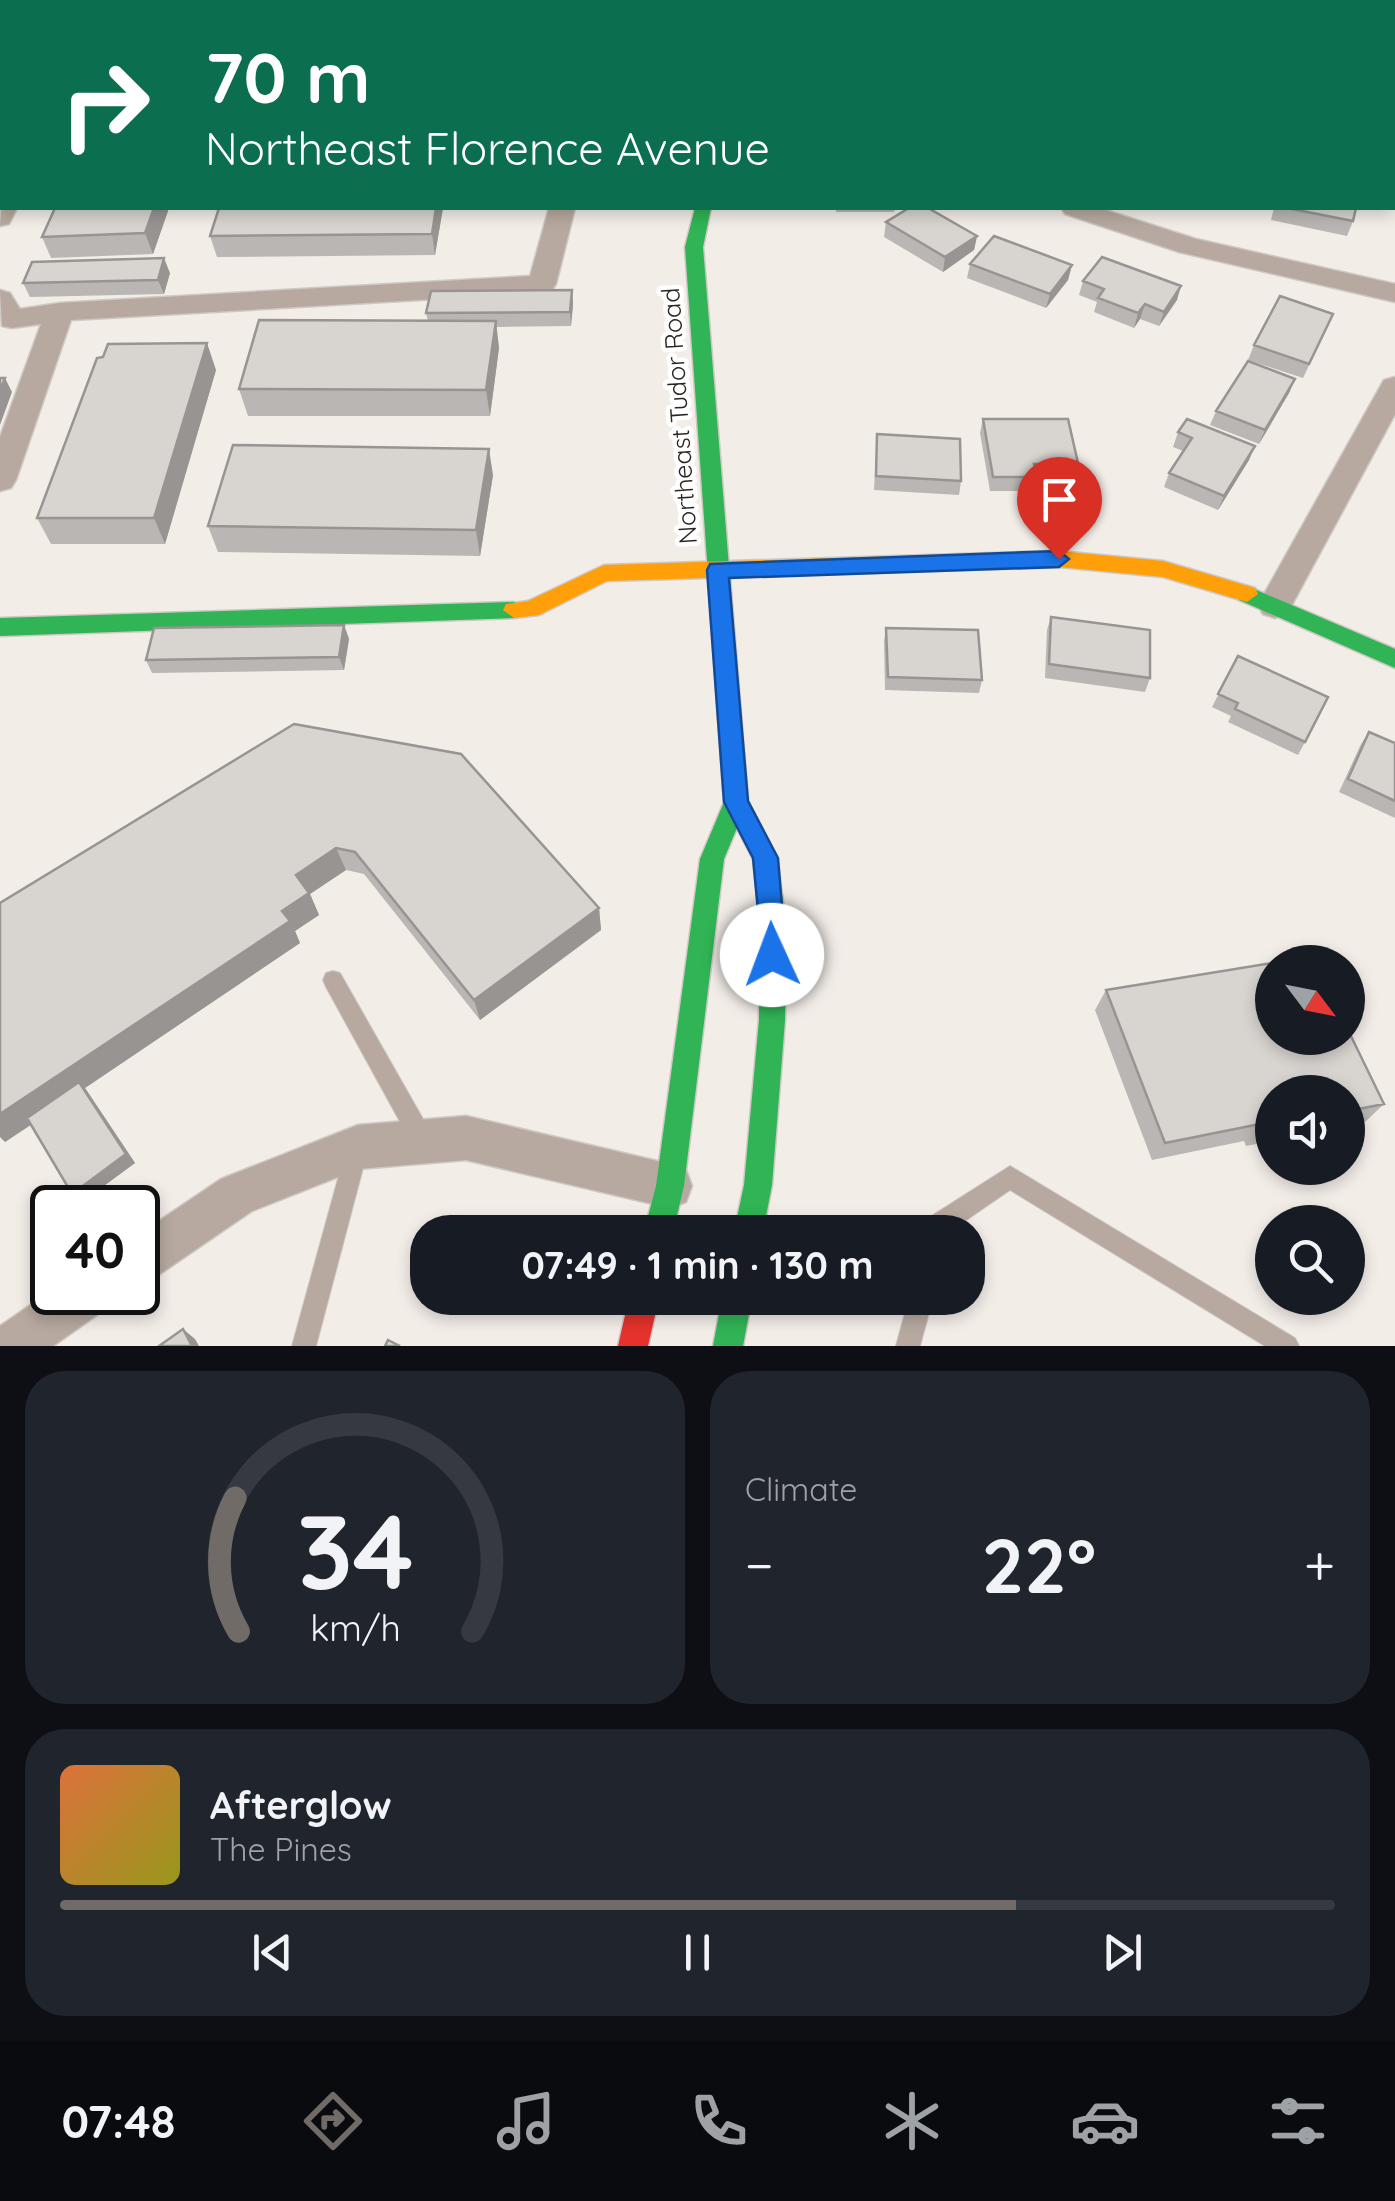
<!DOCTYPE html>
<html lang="en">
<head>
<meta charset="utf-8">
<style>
	body { margin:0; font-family:Quicksand,sans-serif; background:#20242c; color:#f1f3f6; height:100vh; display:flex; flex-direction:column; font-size:38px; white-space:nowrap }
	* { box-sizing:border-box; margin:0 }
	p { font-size:32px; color:#9ea1a6 }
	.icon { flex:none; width:55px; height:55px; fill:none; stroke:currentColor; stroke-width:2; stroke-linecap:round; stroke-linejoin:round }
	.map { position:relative; height:1346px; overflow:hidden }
	.details { display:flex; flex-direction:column; gap:25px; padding:25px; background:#0d0f14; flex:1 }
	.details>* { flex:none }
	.banner { position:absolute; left:0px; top:0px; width:1395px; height:210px; box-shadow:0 5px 15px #0003; background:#0b6e4f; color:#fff; overflow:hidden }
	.needle { width:65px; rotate:122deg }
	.buttons { position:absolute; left:1255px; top:945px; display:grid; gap:20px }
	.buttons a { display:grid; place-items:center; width:110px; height:110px; border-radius:50%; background:#171b24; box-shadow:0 5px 15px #0003; font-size:50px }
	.speed { position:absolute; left:30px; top:1185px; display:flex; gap:20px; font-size:50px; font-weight:700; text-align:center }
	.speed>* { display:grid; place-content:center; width:130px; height:130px; border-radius:50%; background:#171b24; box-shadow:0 5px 15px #0003; line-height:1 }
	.speed .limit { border:5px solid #111; border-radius:15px; background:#fff; color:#111 }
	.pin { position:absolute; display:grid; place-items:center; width:85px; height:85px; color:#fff; margin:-102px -42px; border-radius:50% 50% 50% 0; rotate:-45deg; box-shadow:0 0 10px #0007 }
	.pin .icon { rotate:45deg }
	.me { position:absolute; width:110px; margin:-55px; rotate:358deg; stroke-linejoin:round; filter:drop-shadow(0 0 8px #0008) }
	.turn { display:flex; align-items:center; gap:35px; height:210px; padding:0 40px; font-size:45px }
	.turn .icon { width:130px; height:130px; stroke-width:2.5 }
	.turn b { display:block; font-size:70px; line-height:85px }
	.big { font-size:75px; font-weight:700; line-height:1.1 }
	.details .widget { flex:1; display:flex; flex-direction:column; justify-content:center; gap:15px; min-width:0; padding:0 35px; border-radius:40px; background:#20242c }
	.details .dial { align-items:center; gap:0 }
	.dial svg { height:260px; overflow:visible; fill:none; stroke:#363941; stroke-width:7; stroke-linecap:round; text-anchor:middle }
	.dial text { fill:#f1f3f6; stroke:none }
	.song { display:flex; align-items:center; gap:30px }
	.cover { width:120px; height:120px; border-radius:15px; background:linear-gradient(135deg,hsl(20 70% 55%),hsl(60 70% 35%)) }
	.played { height:10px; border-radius:5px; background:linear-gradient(90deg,#706b67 75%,#363941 75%) }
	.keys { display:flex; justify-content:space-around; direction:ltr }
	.heat { display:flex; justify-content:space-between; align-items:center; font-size:55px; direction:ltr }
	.details .tiles { flex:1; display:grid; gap:25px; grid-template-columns:1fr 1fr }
	.widget:last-child { grid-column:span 2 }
	.trip { position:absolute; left:410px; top:1215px; width:575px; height:100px; border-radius:40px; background:#171b24; box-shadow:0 5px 15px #0003; font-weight:700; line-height:100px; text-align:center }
	.menu { display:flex; height:160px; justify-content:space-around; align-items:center; background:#090b0e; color:#9ea1a6 }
	.menu .icon { width:70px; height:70px }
	.menu .active { color:#706b67 }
	.menu b { font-size:45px; color:#f1f3f6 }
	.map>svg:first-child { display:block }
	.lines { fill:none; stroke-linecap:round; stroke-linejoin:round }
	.lane-casing { stroke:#cec9c5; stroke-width:2 }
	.street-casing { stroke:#cec9c5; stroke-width:3 }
	.fast-casing { stroke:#cec9c5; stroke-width:3 }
	.slow-casing { stroke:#cec9c5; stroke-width:3 }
	.jam-casing { stroke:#cec9c5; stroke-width:3 }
	.lane { fill:#b7a99f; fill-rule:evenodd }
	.street { fill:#b7a99f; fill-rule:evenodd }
	.fast { fill:#30b455; fill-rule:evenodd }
	.slow { fill:#ff9f0a; fill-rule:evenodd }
	.jam { fill:#e5322d; fill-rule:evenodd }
	.wall { fill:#bab6b3 }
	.shaded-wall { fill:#979492 }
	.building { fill:#d8d4d0; stroke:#979492; stroke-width:2.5 }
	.route { fill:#1a73e8; stroke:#114b97; stroke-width:2.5 }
	.labels { text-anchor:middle; stroke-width:9; stroke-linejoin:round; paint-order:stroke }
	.street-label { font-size:25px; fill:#292522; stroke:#fff }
</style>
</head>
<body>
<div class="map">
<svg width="1395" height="1346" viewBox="0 0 1395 1346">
	<rect width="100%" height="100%" fill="#f3ede8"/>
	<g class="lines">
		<g class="lane-casing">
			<path id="lane" d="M333 971 340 973 431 1133 434 1141 431 1149 423 1152 415 1149 326 987 323 980 326 973Z
				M356 1142 364 1145 367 1153 316 1346H292L345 1153 348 1145Z
				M1010 1166 1295 1338 1299 1346H1265L1010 1190 949 1232H927L933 1215Z
				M909 1298H933L920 1346H896Z"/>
		</g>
		<g class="street-casing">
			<path id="street" d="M348 0H373L374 2H349Z
				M1298 0H1320L1321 2H1299Z
				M1392 52H1395V66H1392Z
				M1392 124H1395V144L1392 143Z
				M2 200V208H17L9 224 0 226Z
				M549 208H575L556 284 552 290 542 293 71 320 16 480 11 488 0 491V437L41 324 12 328 2 326 0 290 10 293 20 309 60 303 530 276Z
				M1061 208H1099L1196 239 1395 284V302L1179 252 1065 214Z
				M1395 377V414L1287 614 1275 618 1263 614 1258 605 1263 596 1380 387 1384 380Z
				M466 1116 670 1164 686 1170 692 1186 686 1202 670 1208 466 1160 358 1169 252 1211 154 1278 138 1285V1235L221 1179 358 1125Z
				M52 1290 114 1292 107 1308 53 1346H0V1326Z"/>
		</g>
		<g class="fast-casing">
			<path id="fast" d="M695 208H711L703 247 748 801 777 858 786 923 785 1020 772 1185 763 1232H734L744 1185 759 1020 760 923 753 859 737 828 724 859 684 1186 673 1232H644L656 1186 700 859 724 802 685 247Z
				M1247 586 1395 649V668L1239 600 1236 594Z
				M514 602 525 610 514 618 0 636V618Z
				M722 1298H752L743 1346H713Z"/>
		</g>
		<g class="slow-casing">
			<path id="slow" d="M1059 551 1163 561 1255 588 1258 594 1247 602 1163 577 1059 567 607 581 539 615 514 618 503 610 506 604 528 601 604 565Z"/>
		</g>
		<g class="jam-casing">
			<path id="jam" d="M629 1298H659L648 1346H618Z"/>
		</g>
		<use href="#lane" class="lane"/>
		<use href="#street" class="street"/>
		<use href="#fast" class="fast"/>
		<use href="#slow" class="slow"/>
		<use href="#jam" class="jam"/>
	</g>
	<path class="wall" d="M404 0H456L452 2H411Z
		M1367 0H1395V23H1392V2H1369Z
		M55 208H169L153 254 51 258 42 237Z
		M443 208 435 255 217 257 210 236Z
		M836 208H895L894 212H836Z
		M1274 208H1356L1353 221 1347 236 1271 220Z
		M886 222 977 236 974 250 943 272 884 237Z
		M970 264 1072 265 1068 280 1046 308 967 278Z
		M170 273 164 294 30 297 23 283Z
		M1083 281 1177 300 1159 326 1140 319 1134 328 1094 312 1097 302 1079 295Z
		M572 290 573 304 571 326 496 327 499 348 490 416H248L239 389 428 321 426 313Z
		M1333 314 1303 378 1248 360 1254 345Z
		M216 370 165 544H51L37 518Z
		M1295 379 1289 393 1259 444 1210 425 1216 411Z
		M983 419 1078 463 1073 477 1037 478 1033 491H990L980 433Z
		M1178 432 1249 460 1218 510 1164 487 1169 473 1183 451 1173 447Z
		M877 434 961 481 959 495 874 490Z
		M493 475 480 556 218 552 208 526Z
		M1051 617 1150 678 1145 692 1045 678 1047 630Z
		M344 625 349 639 344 670 152 673 146 660Z
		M886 628 982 680 979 693 885 690 884 641Z
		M1238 656 1305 742 1298 755 1228 722 1231 716 1212 707Z
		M294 724 599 908 601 930 480 1020 364 874 346 870 310 894 319 915 295 931 300 943 85 1088 135 1163 82 1202 31 1125 5 1142Z
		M1369 732 1395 743V818L1339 792 1361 744Z
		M1106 990 1384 1104 1365 1122 1348 1126V1092H1272V1141L1246 1146 1244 1141 1152 1160 1095 1010Z"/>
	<path class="shaded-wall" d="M592 0H628L626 2H590Z
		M725 0H742L739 2H722Z
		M154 208H169L153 254 145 233Z
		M436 208H443L435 255 432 234Z
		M977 236 974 250 943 272 945 257Z
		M164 258 170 273 164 294 158 280Z
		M1072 265 1068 280 1046 308 1050 294Z
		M1181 286 1177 300 1159 326 1164 312Z
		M572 290 573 304 571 326 570 312Z
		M1145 304 1140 319 1134 328 1138 313Z
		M496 321 499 348 490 416 486 390Z
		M207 343 216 370 165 544 154 518Z
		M5 378 12 392 0 425V391Z
		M1295 379 1289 393 1259 444 1265 430Z
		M1255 446 1249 460 1218 510 1224 496Z
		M489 449 493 475 480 556 476 530Z
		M344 625 349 639 344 670 339 657Z
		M336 848 346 870 310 894 319 915 295 931 300 943 85 1088 135 1163 82 1202 72 1194 84 1089 5 1142 0 1137V1114L282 911 296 875Z
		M599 908 601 930 480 1020 474 1000Z
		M183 1329 195 1339 199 1346H192Z"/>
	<path class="building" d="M64 0H100L99 2H62Z
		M233 0H292L299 2H229Z
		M495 0H592L590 2H492Z
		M689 0H725L722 2H686Z
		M1096 0H1158L1165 2H1093Z
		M1382 0H1395V9H1392V2H1384Z
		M55 208H154L145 233 42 237Z
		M219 208H436L432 234 210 236Z
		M909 208H928L977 236 945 257 886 222Z
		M1287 208H1356L1353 221Z
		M994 236 1072 265 1050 294 970 264Z
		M1102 257 1181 286 1164 312 1145 304 1138 313 1098 298 1104 289 1083 281Z
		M164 258 158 280 23 283 32 262Z
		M572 290 570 312 426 313 431 291Z
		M1280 296 1333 314 1309 364 1254 345Z
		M259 320 496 321 486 390 239 389Z
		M207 343 154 518H37L97 358 103 357 108 344Z
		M1248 361 1295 379 1265 430 1216 411Z
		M0 378H5L0 391Z
		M983 419H1068L1078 463 1034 464 1037 477H993Z
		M1187 419 1255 446 1224 496 1169 473 1192 438 1178 432Z
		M877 434 960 439 961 481 876 476Z
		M233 445 489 449 476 530 208 526Z
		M1051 617 1150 630V678L1049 664Z
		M344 625 339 657 146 660 154 628Z
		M886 628 978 630 982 680 888 677Z
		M1238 656 1328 697 1305 742 1235 709 1238 703 1218 694Z
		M294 724 461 754 599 908 474 1000 355 852 336 848 296 875 309 893 282 911 290 921 0 1114V903Z
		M1369 732 1395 743V801L1348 779Z
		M1311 956 1314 962H1275Z
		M1272 963V1038H1348V1030L1384 1104 1348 1111V1092H1272V1127L1262 1129 1260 1124 1165 1143 1106 990Z
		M79 1082 126 1154 72 1194 27 1118Z
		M183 1329 192 1346H159Z
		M388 1340 400 1346H385Z"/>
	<path class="route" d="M1059 551 1069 559 1059 567 729 578 748 801 778 858 786 955 782 964 772 967 763 964 753 858 724 802 707 570 710 564Z"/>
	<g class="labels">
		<g class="street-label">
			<text transform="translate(679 416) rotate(-94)" y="9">Northeast Tudor Road</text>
		</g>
	</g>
</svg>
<div class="buttons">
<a><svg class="needle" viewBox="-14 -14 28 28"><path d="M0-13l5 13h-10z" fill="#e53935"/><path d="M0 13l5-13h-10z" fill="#9ea1a6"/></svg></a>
<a><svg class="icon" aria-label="sound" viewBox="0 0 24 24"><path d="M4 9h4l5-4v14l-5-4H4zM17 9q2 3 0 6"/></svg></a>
<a><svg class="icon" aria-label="search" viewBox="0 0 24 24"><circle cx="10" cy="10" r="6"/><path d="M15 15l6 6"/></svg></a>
</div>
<div class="speed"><div class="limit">40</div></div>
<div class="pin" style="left:1059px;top:559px;background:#d93025"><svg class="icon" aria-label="arrive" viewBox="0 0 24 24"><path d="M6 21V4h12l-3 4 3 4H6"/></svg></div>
<svg class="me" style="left:772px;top:955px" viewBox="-20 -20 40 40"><circle r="19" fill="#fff"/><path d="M0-13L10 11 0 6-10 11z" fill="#1a73e8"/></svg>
<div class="trip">07:49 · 1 min · 130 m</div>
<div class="banner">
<div class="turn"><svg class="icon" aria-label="right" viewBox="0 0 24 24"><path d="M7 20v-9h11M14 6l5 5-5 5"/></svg><div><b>70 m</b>Northeast Florence Avenue</div></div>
</div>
</div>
<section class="details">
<div class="tiles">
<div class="widget dial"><svg viewBox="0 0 100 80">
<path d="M14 69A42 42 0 1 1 86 69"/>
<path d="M14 69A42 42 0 0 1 13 28" stroke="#706b67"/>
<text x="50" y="56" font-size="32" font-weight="700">34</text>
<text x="50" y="72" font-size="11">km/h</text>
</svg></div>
<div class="widget"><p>Climate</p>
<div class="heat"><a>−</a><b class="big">22°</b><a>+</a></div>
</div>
<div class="widget">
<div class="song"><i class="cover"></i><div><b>Afterglow</b><p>The Pines</p></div></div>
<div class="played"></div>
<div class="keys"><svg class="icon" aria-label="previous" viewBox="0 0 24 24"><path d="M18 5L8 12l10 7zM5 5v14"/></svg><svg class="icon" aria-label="pause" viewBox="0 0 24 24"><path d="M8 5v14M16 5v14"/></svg><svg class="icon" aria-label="next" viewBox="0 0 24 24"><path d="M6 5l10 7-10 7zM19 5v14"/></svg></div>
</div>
</div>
</section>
<nav class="menu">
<b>07:48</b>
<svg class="icon active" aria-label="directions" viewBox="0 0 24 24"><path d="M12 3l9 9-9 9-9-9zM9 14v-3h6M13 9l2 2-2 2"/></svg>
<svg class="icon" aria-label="music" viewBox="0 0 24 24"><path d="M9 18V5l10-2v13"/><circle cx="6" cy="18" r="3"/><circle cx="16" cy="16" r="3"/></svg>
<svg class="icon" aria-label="phone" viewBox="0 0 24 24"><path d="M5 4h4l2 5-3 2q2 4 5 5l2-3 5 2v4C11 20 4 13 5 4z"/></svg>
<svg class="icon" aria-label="climate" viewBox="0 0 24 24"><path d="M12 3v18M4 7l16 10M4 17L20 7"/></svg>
<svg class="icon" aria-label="car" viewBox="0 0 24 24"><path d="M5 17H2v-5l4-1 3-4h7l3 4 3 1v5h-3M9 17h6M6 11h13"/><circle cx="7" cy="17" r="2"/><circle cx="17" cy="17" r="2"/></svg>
<svg class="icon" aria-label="filters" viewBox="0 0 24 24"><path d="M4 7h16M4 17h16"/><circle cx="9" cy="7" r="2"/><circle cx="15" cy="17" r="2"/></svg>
</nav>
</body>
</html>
